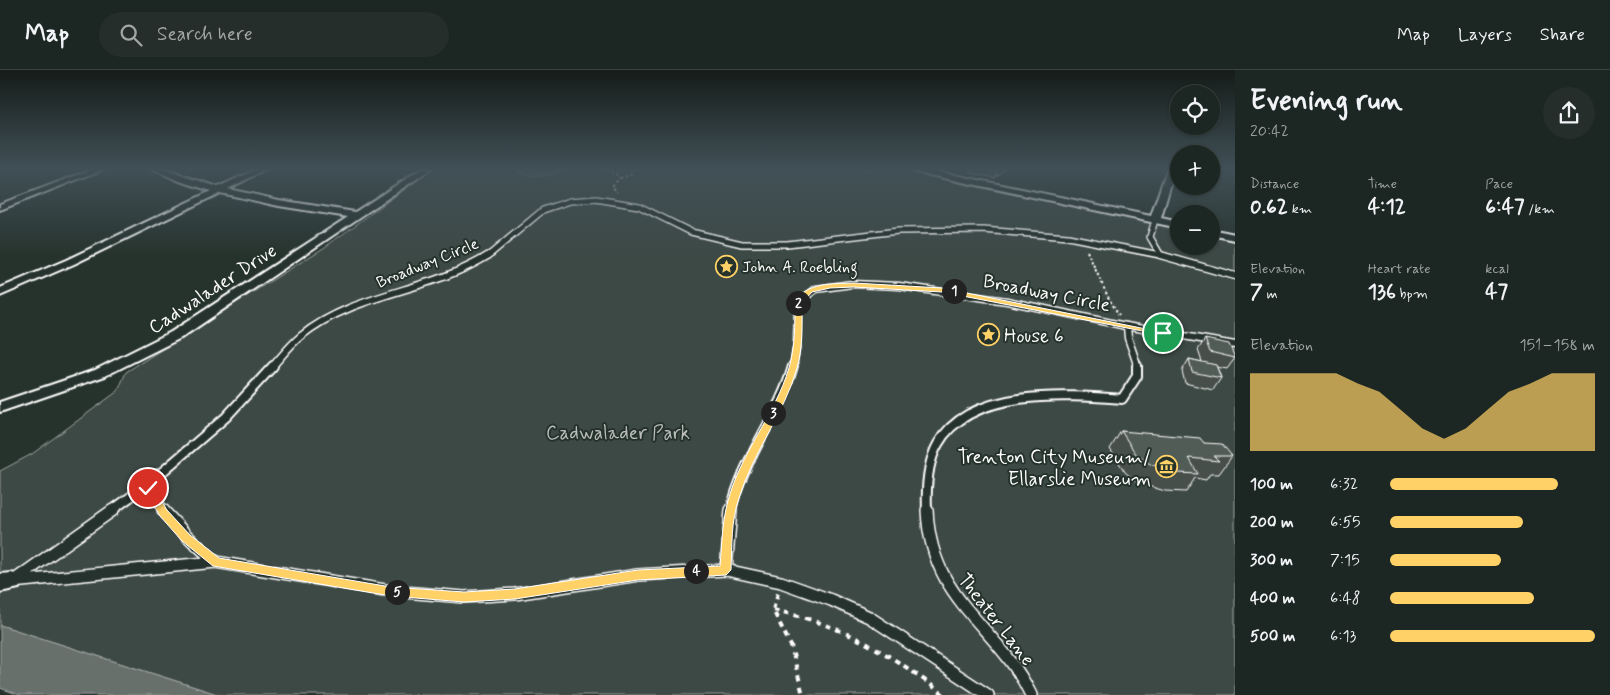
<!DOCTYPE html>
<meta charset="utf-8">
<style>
body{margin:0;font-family:Mynerve,sans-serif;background:#252e2a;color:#f1f3f6;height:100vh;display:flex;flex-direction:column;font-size:19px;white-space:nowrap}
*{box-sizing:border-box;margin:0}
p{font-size:16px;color:#a0a5a5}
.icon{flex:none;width:28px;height:28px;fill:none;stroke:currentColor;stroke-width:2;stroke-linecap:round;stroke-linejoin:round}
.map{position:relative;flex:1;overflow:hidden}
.panel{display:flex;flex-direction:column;background:#1c2622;width:375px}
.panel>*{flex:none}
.buttons{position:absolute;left:1170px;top:15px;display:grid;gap:10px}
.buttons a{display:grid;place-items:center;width:50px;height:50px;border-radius:50%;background:#1c2622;box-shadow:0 1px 4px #0004,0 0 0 1px #3a4340;font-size:25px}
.pin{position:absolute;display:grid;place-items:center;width:42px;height:42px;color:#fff;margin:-21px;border:2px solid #fff;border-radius:50%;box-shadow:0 1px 5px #0007}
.km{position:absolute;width:25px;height:25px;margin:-12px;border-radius:50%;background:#222;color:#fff;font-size:14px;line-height:25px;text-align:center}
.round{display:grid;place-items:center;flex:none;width:52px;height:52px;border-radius:26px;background:#252e2a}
.overview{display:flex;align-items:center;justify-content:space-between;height:85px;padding:0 15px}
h1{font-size:28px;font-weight:700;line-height:38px}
.figures{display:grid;grid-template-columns:repeat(3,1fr);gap:8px;height:85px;padding:5px 15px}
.figures div{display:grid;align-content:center}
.figures b{font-size:21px;font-weight:700}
.figures small{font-size:14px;font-weight:400}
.figures p{font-size:14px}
.chart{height:140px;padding:10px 15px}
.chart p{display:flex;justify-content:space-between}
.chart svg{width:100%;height:90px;margin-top:5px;fill:#ffd166;opacity:.7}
ul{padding:0 15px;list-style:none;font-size:16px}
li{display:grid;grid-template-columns:80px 60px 1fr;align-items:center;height:38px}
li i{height:12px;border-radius:6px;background:#ffd166}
header{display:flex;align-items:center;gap:30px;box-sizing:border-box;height:70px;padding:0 25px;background:#1c2622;border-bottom:1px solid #3a4340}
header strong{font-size:24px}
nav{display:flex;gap:28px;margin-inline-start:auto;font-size:18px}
.search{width:350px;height:45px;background:#252e2a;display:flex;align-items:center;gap:12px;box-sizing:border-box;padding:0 18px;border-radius:28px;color:#a0a5a5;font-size:19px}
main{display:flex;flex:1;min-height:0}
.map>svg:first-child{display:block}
.green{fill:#3e4944;stroke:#9ea4a2}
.water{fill:#67706c;stroke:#a4a9a7}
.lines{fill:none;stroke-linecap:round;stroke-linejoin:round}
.lane-far3-casing{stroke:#fff;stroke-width:8}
.lane-far2-casing{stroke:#fff;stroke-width:9}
.lane-far1-casing{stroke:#fff;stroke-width:12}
.lane-casing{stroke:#fff;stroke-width:14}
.street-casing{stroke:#fff;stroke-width:4}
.path-far1{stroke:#fff;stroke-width:2;stroke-dasharray:2.5 2.5;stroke-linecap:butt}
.path{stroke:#fff;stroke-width:4;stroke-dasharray:5.5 5.5;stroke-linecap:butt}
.lane-far3{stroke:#26332d;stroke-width:5}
.lane-far2{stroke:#26332d;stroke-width:6}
.lane-far1{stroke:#26332d;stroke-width:8}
.lane{stroke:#26332d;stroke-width:11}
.street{fill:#26332d;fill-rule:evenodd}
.wall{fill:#464f4b;stroke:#fff}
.shaded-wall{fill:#39403d;stroke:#fff}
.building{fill:#515c57;stroke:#fff}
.route{fill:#ffd166;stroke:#fff}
.labels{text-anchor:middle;stroke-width:4;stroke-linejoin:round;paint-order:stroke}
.far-street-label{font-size:16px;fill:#fff;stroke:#26332d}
.far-poi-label{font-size:16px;fill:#fff;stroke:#26332d;text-anchor:start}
.street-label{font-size:19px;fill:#fff;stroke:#26332d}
.poi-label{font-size:19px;fill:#fff;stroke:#26332d;text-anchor:start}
.park-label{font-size:19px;fill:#bbbfbe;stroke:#26332d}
</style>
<header>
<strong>Map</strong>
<div class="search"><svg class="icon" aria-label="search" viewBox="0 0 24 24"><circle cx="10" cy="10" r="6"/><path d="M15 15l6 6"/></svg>Search here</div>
<nav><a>Map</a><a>Layers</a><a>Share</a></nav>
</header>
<main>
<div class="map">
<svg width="1235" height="625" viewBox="0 0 1235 625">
<rect width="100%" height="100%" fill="#26332d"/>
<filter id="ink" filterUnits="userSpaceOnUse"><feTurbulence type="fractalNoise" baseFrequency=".02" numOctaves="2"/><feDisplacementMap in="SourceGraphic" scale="10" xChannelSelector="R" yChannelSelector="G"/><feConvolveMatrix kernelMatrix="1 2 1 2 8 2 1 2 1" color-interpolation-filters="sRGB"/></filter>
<g filter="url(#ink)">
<path class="green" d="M433,99H906L1179,159V176H1211V166L1235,171V625H220L0,555V401L32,384L118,321L126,302L325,177Z"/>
<g class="water">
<path d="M519,99H565C552,106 532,110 519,102Z"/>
<path d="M0,555L220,625H20L0,618Z"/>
</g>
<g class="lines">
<defs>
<g id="lane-far3">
<path d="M1155,150L1150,167L1160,184"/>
<path d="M488,186L543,140L570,131L596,129L639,136L691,162L742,174H787L898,161L983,160L1068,167L1165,186"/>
</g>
<g id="lane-far2">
<path d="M1160,185L1235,206"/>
<path d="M1127,256L1128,268L1138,297"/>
<path d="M272,297C281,287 290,275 301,266C355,222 431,222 489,185"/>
<path d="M793,297L797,274L798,233L816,219L852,214L899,216L1007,231L1126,256L1235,275"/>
</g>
<g id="lane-far1">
<path d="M147,415L164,441"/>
<path d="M111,441L147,415L226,347L273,296"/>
<path d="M731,441C742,389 779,347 793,296"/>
<path d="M927,441C926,419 927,393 938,374C970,317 1068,325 1122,329L1137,306V296"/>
</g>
<g id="lane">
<path d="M163,440L187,466L216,492"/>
<path d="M927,440C931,533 996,552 1031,625"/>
<path d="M726,500L731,440"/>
<path d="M12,512L113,440"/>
<path d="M12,512L216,492L391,521L464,527L515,524L638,505L726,500L781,512L831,530L869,547L988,625"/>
</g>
<g id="street">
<path d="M93,99H104L0,140V134Z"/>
<path d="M152,99H163L218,117L257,99H267L228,119L279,130L355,142L421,99H431L181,268L105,306L0,342V332L95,300L171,262L348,147L279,136L220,123L74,194L0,226V218L66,190L211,121L177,110Z"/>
<path d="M911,99H926L1151,146L1167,99H1175L1161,148L1179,152V158L915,102Z"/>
<path d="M1211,159L1235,164V170L1211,165Z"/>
<path d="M12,503L19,506L22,512L19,518L0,522V504Z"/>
</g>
</defs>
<use href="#lane-far3" class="lane-far3-casing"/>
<use href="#lane-far2" class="lane-far2-casing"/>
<use href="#lane-far1" class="lane-far1-casing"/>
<use href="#lane" class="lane-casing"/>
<use href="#street" class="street-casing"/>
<g class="path-far1">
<path d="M601,99L616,104L620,108L612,116L617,122"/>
<path d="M620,108L631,105L632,99"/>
<path d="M1087,181L1108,227L1119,245"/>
</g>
<g class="path">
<path d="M778,523L773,540L791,576L803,625"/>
<path d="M773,540C839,553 892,584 944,625"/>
</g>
<use href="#lane-far3" class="lane-far3"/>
<use href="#lane-far2" class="lane-far2"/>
<use href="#lane-far1" class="lane-far1"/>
<use href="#lane" class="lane"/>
<use href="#street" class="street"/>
</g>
<g class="wall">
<path d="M972,99H1005L995,108L971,103Z"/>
<path d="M1205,269L1235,288L1227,299L1217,297L1221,308L1213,320L1185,313L1182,301L1189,289L1202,292L1198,280Z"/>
<path d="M1121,361L1204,373L1232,386L1219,404H1210L1206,410L1195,408L1186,422L1165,421L1138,413L1125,402L1110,379Z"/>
</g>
<path class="shaded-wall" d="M998,99H1005L995,108Z"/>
<g class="building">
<path d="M1205,269L1229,274L1235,288L1210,282Z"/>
<path d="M1189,289L1216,295L1221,308L1192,302Z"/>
<path d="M1121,361L1200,368L1204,373L1222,374L1232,386H1214L1219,391L1189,388L1198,404L1178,403L1150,394L1136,384Z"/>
</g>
</g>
<linearGradient id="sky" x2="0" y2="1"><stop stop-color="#151c19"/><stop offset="0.53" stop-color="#415057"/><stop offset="1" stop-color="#415057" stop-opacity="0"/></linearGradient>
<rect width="1235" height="186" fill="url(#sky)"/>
<path class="route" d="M854,213L942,218L1166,263L1163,265L942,222L854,217L830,218L812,222L802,233C802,255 803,277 797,298C784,344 753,382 739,428C731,451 732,476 731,500L726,505L638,510L515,529L464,532L391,526L213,496L182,471L160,446L144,418L148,415L152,416L167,440L190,465L219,488L391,517L464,522L515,519L638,500L720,496C722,474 722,452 728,431C740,384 775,345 789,298C795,277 795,255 795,233C804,212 834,214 854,213Z"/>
<defs>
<symbol id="sight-ring" viewBox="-11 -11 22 22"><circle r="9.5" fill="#26332d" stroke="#ffd166" stroke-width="1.5"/><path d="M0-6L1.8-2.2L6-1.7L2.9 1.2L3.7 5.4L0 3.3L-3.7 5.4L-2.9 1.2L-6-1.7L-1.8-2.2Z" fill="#ffd166"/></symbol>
<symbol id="museum-ring" viewBox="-11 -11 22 22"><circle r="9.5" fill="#26332d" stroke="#ffd166" stroke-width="1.5"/><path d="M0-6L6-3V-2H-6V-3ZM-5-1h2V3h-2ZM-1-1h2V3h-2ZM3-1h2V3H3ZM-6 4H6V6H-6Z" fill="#ffd166"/></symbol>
</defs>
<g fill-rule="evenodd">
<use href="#sight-ring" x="714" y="184" width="25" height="25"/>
<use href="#sight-ring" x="976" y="252" width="25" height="25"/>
<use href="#museum-ring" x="1154" y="384" width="25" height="25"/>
</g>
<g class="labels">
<g class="far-street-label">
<text transform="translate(427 192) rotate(-22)" y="6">Broadway Circle</text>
</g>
<g class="far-poi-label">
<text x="742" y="202">John A. Roebling</text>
</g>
<g class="street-label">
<text transform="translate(212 218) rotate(-33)" y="7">Cadwalader Drive</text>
<text transform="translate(1047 222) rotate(11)" y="7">Broadway Circle</text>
<text transform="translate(997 549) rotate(52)" y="7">Theater Lane</text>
</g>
<g class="poi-label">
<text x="1004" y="272">House 6</text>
<text x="1151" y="393" text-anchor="end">Trenton City Museum/<tspan x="1151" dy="22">Ellarslie Museum</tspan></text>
</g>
<g class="park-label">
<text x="618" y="369">Cadwalader Park</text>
</g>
</g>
</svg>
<div class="buttons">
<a><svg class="icon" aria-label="locate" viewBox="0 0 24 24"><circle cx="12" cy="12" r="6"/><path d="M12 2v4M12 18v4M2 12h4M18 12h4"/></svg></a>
<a>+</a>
<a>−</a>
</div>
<div class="pin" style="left:1163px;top:263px;background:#1e9e55"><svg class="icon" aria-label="arrive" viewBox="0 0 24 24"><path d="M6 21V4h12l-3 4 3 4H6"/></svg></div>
<div class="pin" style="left:148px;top:418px;background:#d93025"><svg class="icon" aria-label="check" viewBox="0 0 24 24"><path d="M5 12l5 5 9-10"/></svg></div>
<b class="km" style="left:954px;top:221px">1</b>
<b class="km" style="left:798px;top:233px">2</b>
<b class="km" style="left:773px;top:343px">3</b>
<b class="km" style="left:696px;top:501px">4</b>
<b class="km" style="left:397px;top:522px">5</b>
</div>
<section class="panel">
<div class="overview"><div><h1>Evening run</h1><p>20:42</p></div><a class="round"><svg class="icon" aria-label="share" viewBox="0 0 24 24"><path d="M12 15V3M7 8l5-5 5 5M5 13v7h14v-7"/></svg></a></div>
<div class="figures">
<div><p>Distance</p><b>0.62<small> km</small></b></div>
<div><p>Time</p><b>4:12</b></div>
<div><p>Pace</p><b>6:47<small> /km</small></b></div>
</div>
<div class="figures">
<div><p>Elevation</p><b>7<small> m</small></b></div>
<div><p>Heart rate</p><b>136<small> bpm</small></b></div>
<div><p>kcal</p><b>47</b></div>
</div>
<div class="chart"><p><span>Elevation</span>151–158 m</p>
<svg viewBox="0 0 160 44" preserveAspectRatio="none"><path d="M0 44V6L10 6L20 6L30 6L40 6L50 11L60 15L70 24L80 33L90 38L100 33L110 24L120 15L130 11L140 6L150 6L160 6V44z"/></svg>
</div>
<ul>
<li><b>100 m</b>6:32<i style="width:82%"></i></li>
<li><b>200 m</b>6:55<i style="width:65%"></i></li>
<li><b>300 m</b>7:15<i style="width:54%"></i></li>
<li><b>400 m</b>6:48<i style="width:70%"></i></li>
<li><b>500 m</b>6:13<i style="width:100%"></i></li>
</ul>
</section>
</main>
